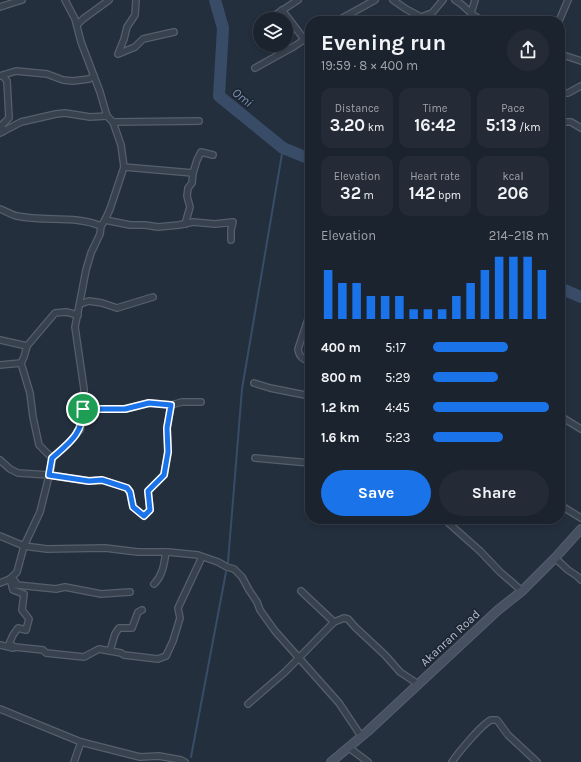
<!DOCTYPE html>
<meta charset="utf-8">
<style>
body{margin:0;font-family:Karla,sans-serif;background:#242b36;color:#f1f3f6;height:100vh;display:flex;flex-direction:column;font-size:15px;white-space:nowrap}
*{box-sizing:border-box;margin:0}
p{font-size:13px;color:#a0a4aa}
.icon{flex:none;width:22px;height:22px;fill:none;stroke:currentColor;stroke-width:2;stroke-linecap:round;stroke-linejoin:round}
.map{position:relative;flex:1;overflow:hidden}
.details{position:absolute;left:305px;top:16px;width:260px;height:508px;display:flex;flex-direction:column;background:#1b232e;border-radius:16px;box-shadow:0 2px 6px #0003,0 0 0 1px #39404a}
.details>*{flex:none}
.tools{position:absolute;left:253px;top:12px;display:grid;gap:8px}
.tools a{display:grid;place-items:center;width:40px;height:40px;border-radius:50%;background:#1b232e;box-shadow:0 2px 6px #0003,0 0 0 1px #39404a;font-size:20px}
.pin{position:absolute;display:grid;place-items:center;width:34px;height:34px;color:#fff;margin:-17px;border:2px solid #fff;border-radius:50%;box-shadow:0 1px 4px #0007}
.round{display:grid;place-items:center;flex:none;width:42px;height:42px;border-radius:21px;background:#242b36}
.overview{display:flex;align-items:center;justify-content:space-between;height:68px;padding:0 16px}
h1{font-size:22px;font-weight:700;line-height:30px}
.stats{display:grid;grid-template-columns:repeat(3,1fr);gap:6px;height:68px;padding:4px 16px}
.stats div{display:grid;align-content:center;border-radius:10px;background:#242b36;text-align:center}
.stats b{font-size:17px;font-weight:700}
.stats small{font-size:11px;font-weight:400}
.stats p{font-size:11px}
.chart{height:112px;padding:8px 16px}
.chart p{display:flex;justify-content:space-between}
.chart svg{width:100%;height:72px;margin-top:4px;stroke:#1a73e8;stroke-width:6}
.primary-button{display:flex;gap:8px;margin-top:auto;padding:8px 16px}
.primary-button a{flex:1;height:46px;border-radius:24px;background:#1a73e8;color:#fff;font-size:16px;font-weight:700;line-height:46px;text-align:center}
.primary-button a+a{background:#242b36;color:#f1f3f6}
ul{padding:0 16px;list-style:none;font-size:13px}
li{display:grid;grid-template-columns:64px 48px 1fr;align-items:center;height:30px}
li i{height:10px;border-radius:5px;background:#1a73e8}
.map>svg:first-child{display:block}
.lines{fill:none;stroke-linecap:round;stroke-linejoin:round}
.stream{stroke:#394c67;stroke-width:2}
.river{stroke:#394c67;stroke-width:12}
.street-casing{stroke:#565f6c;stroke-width:8}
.secondary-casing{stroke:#565f6c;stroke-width:10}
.street{stroke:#38414e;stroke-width:5.5}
.secondary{stroke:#465061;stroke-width:8}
.route-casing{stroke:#fff;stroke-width:8}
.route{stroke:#1a73e8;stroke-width:5}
.labels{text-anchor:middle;stroke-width:3.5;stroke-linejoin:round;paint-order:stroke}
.street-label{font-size:12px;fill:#b4bcc9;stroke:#1d2633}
.water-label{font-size:13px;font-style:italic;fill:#7c92b1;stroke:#1d2633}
</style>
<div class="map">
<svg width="581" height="762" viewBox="0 0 581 762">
<rect width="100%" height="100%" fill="#242f3e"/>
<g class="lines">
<g class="stream">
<path d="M228,562L242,389L283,148"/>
<path d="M191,757L226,572"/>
</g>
<g class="river">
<path d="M215,0L223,28L219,96L283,148L310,159"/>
<path d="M560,288L581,297"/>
</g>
<defs>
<g id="street">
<path d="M136,0L135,15L127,27L124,39L118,54L135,47L143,39L174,32"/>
<path d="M393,0L406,9L421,17L432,13L443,0"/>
<path d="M455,0L461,4L471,13"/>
<path d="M475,0C471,16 467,11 483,21"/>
<path d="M0,7L22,0"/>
<path d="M282,10L304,39"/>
<path d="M269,19L298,0"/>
<path d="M337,21L375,0"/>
<path d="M559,21L568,0"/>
<path d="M77,25L83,19L109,0"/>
<path d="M560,54L581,61"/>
<path d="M255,68L293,47L310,36"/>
<path d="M0,76L16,71L47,74L63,80L73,81L89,79L94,76"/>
<path d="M560,94L562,93H568L581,86"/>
<path d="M113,122L199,121"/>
<path d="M560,122H571L581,128"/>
<path d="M2,132V125L9,118L7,81L3,76"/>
<path d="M0,133L21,122L56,114L65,113L90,117L107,116"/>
<path d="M124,167L193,173L197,160L201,152L213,155"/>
<path d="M0,209C6,211 11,215 17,216C46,222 75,215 101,226"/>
<path d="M105,220L130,225H145L158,227L179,225L193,222L215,224L233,222L231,230V240"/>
<path d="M185,224L190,207L187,196L188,188L192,183L193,173"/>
<path d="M80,304L89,301L102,303L117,308L153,297"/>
<path d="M310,313L298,349C299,357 303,359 310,362"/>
<path d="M0,340L27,346"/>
<path d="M0,365L21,363"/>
<path d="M254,383L270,388L310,396"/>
<path d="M83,409H125L149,403L171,405L182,402H201"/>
<path d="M560,416L581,429"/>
<path d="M52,458L39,445L33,417L30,393L21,363L24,357L27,346L55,313L66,312L78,315"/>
<path d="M255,458L310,463"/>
<path d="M0,460L10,469L18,473L49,475L89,481L102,480L127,488L130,492L133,507L144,516L150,510L148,491L164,475L168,451L167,428L171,405"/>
<path d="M560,505L581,518"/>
<path d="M444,519L480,551L500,572L522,591"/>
<path d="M0,536L24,546L47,549L105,548L138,552H168L198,555L218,562L227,567L234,569L242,577L249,590L257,602L260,610L275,631L339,703L361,736"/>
<path d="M555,558L568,570L577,576L581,580"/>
<path d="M10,579L13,590L24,594L22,610L29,619L26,630L18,628L13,635L9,644L15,647L43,650L46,653L84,657L99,649L121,653L124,655L158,659L166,656L173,641L180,618L178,608L202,557"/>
<path d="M10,579L14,580L17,585L56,589L65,587L101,594L130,592"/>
<path d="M0,583L10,579L17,572L24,546L40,512L51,468L52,458L68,444L80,430L83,418L84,389L75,327L86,270L91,253L100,234L101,226L105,220L110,209L124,167L121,145L113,122L107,116L100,92L81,42L75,19L65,0"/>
<path d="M154,584C163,575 164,564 166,552"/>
<path d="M301,591L334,622L344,618L348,619L355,627L385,655L400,672L418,684"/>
<path d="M0,645L13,648"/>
<path d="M110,651L115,634L119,628H132L138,612L142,610"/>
<path d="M248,704L285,672L334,622"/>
<path d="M0,709L81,742L140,757L159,756L181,760L185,762"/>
<path d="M348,747L368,762"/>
<path d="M74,762L81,742"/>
<path d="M452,762C458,753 482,724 491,720C492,720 496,720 497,720L508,735L537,762"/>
</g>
<path id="secondary" d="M331,762L368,731L498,610L522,591L555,558L581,529"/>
</defs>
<use href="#street" class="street-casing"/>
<use href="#secondary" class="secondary-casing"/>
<use href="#street" class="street"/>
<use href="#secondary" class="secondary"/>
</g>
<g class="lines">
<defs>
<path id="route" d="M149,403L171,405L167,428L168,452L164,475L148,491L150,510L144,516L133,507L130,492L127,488L102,480L89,481L49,475L52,458C69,443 83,434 83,409H125Z"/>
</defs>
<use href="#route" class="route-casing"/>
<use href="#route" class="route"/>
</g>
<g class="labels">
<g class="street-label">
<text transform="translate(450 638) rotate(-43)" y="4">Akanran Road</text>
</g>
<g class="water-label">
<text transform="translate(243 97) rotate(39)" y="5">Omi</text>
</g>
</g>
</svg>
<div class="tools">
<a><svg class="icon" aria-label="layers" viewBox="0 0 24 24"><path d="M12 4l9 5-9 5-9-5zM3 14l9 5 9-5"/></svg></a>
</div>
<div class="pin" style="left:83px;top:409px;background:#1e9e55"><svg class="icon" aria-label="arrive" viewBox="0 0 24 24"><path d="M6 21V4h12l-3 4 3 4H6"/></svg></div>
<section class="details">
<div class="overview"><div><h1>Evening run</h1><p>19:59 · 8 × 400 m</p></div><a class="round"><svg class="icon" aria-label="share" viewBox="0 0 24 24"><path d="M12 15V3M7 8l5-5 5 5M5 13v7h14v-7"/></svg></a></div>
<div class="stats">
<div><p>Distance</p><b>3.20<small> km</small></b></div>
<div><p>Time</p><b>16:42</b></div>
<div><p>Pace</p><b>5:13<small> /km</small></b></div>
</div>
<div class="stats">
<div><p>Elevation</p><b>32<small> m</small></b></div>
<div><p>Heart rate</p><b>142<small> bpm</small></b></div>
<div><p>kcal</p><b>206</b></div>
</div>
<div class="chart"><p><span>Elevation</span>214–218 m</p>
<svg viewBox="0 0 160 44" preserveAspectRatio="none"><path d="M5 44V14M15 44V22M25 44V22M35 44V30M45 44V30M55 44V30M65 44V38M75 44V38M85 44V38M95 44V30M105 44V22M115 44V14M125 44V6M135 44V6M145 44V6M155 44V14"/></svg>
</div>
<ul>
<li><b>400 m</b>5:17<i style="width:65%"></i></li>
<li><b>800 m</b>5:29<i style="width:56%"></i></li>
<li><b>1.2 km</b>4:45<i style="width:100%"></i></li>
<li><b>1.6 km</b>5:23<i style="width:60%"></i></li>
</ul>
<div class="primary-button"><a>Save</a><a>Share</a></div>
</section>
</div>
